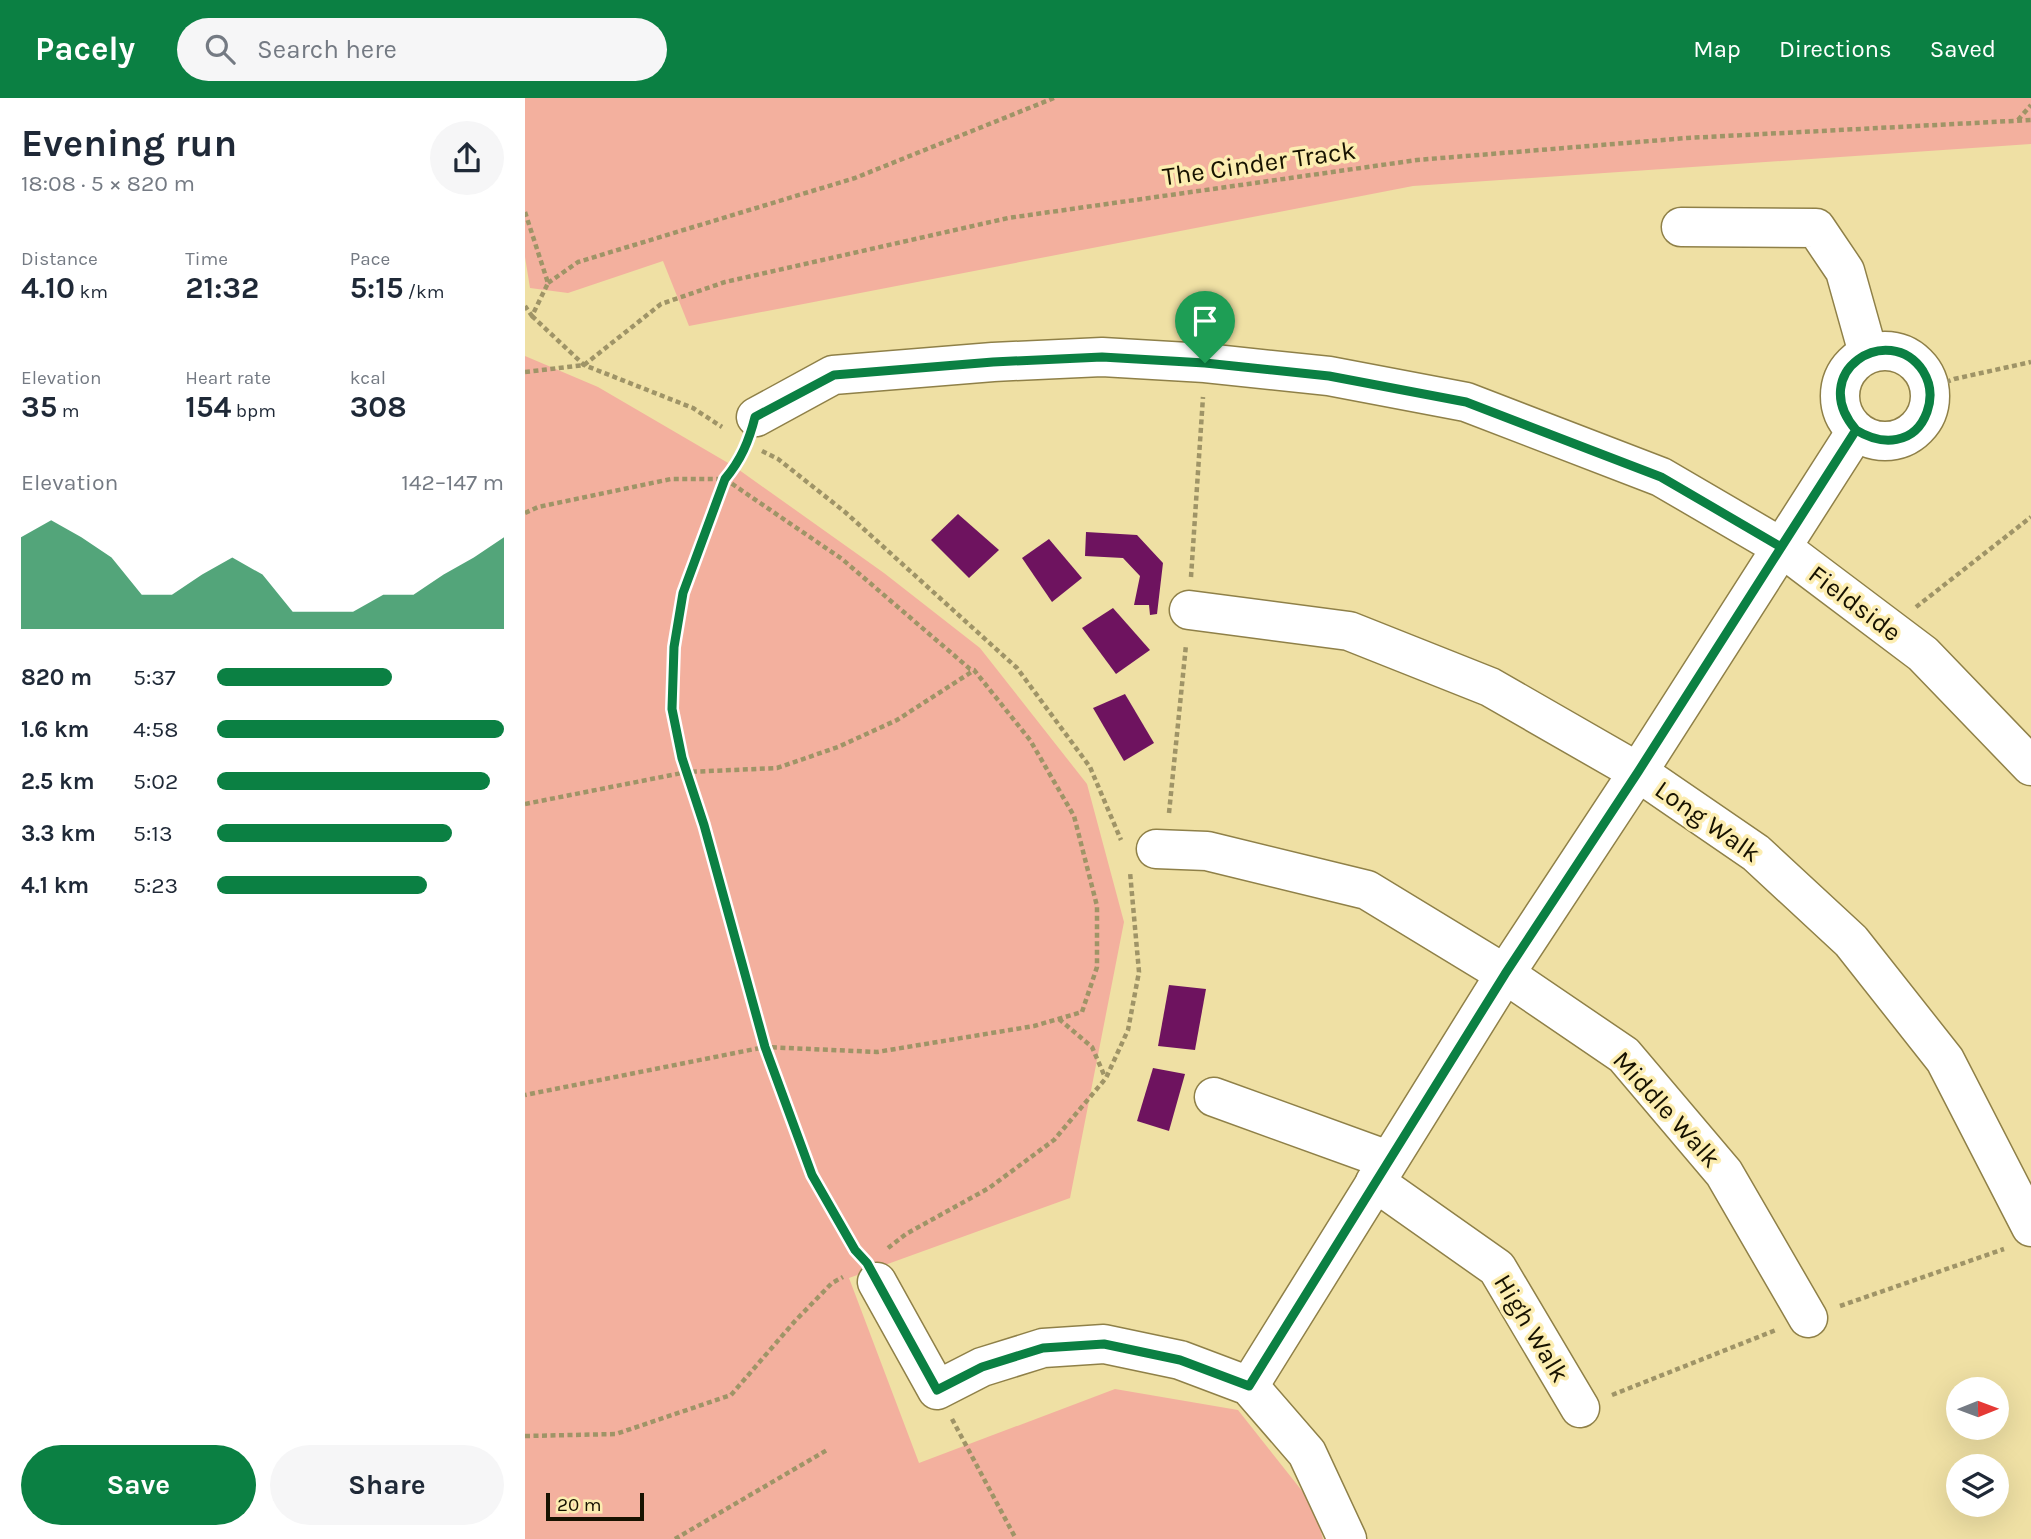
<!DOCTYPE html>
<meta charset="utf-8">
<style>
body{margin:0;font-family:Karla,sans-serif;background:#f6f6f7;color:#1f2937;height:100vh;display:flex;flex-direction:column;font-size:26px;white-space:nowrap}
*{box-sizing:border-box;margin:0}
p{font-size:23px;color:#747a83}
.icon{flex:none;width:38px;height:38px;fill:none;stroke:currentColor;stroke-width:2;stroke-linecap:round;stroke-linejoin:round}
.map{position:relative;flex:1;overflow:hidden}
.side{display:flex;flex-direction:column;background:#fff;width:525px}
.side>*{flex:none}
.needle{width:46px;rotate:89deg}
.controls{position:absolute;left:1421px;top:1279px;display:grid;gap:14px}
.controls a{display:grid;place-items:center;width:63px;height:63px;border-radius:50%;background:#fff;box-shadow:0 7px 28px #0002;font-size:35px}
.scale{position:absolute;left:21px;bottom:18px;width:98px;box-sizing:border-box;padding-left:7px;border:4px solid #171200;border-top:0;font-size:19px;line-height:24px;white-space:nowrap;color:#171200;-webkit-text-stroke:5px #fcedb1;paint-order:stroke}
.pin{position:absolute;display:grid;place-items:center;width:60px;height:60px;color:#fff;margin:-72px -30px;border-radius:50% 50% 50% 0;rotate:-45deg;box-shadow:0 0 7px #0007}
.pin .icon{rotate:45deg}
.round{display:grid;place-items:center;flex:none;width:74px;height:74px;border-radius:37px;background:#f6f6f7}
.summary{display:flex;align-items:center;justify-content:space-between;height:119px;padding:0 21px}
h1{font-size:38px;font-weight:700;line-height:52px}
.figures{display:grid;grid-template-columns:repeat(3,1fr);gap:10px;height:119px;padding:7px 21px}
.figures div{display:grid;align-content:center}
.figures b{font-size:30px;font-weight:700}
.figures small{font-size:19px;font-weight:400}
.figures p{font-size:19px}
.chart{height:196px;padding:14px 21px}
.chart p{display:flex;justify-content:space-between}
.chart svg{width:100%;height:126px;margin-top:7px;fill:#0b8043;opacity:.7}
.button{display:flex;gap:14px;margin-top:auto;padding:14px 21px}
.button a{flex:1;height:80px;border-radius:42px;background:#0b8043;color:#fff;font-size:28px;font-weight:700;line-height:80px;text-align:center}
.button a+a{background:#f6f6f7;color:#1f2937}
ul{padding:0 21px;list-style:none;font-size:23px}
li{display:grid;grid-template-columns:112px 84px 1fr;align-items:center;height:52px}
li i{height:18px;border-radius:9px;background:#0b8043}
header{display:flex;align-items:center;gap:42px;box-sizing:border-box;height:98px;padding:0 35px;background:#0b8043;color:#fff}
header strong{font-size:33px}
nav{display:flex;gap:38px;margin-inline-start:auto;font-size:24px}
.search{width:490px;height:63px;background:#f6f6f7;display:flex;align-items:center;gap:18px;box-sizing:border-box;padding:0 24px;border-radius:38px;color:#747a83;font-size:26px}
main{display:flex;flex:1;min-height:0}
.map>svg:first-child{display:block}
.green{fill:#f3b09e}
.building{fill:#6e135f}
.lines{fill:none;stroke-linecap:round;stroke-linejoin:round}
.minor-casing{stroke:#8f8048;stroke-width:41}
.path{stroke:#9f9467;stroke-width:4.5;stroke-dasharray:5 3.5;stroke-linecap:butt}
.minor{stroke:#fff;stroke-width:38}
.route-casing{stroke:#fff;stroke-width:14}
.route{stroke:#0b8043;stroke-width:9}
.labels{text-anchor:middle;stroke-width:7;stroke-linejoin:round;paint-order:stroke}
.street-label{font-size:26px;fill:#171200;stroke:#fcedb1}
</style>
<header>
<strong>Pacely</strong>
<div class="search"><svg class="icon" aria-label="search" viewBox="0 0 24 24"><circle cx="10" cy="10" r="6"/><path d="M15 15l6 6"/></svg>Search here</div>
<nav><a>Map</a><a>Directions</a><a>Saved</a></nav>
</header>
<main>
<section class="side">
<div class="summary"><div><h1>Evening run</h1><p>18:08 · 5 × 820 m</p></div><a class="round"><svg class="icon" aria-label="share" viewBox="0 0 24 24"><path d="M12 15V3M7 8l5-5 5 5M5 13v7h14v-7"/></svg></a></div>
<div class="figures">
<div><p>Distance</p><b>4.10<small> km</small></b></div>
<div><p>Time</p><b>21:32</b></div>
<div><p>Pace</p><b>5:15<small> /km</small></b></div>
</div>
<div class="figures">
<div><p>Elevation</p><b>35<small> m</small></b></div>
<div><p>Heart rate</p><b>154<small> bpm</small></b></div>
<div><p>kcal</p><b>308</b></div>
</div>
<div class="chart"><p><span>Elevation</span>142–147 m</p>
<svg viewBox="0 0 160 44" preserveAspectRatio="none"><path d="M0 44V12L10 6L20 12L30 19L40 32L50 32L60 25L70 19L80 25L90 38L100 38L110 38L120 32L130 32L140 25L150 19L160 12V44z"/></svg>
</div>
<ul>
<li><b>820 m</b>5:37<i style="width:61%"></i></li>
<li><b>1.6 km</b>4:58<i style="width:100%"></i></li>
<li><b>2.5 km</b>5:02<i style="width:95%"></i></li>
<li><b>3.3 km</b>5:13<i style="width:82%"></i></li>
<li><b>4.1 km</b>5:23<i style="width:73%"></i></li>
</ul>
<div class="button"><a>Save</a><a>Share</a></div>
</section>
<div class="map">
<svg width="1506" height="1441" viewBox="0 0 1506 1441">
<rect width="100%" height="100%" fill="#efe0a4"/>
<g class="green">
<path d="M0,0H1506V46L888,88L164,228L138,163L43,195L5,190L0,159Z"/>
<path d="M0,258L73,289L210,369L359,475L455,550L562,686L599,824L545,1100L324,1180L394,1365L590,1291L713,1312L789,1408L798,1441H0Z"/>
</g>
<g class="building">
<path d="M433,416L474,452L444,480L406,442Z"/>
<path d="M561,434L612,437L638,465L632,516L625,517L624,507H609L615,478L598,460L560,458Z"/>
<path d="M524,441L557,480L527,504L497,460Z"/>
<path d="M588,510L625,552L591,576L557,530Z"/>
<path d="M600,596L629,645L599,663L568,610Z"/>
<path d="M644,887L681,891L670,952L633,948Z"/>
<path d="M628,970L660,976L644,1033L612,1023Z"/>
</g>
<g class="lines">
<defs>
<g id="minor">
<path d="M1156,129L1291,130L1320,173L1343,255"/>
<circle cx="1360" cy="298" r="45"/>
<path d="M231,319L308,277L468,264L577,259L680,265L804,278L941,304L1136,379L1256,449L1398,556L1506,668"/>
<path d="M664,512L824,533L965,589L1113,674L1231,755L1326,843L1420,962L1506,1129"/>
<path d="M631,751L682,753L842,792L980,876L1099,957L1199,1075L1283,1220"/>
<path d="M689,999L863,1062"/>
<path d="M850,1084L972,1170L1055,1310"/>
<path d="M352,1184L412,1292L457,1269L518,1250L579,1246L655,1262L724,1288L782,1355L822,1441"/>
<path d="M724,1288L980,876L1113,674L1331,333"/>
</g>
</defs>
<use href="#minor" class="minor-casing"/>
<g class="path">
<path d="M1493,22L1506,7"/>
<path d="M0,114L23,185L7,218L0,208"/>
<path d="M23,185L53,164L330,80L529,0"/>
<path d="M7,218L59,267L168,310L197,329"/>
<path d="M0,274L59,267L136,206L200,184L483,120L892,62L1162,40L1506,22"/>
<path d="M1405,290L1429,281L1506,264"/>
<path d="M221,350L200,381L158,495L149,549L147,611L157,660L179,727L240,949L287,1077L334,1157"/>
<path d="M237,353L253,361L320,414L492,570L565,669L596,742"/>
<path d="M0,415L13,409L146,381H200L317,461L445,571L449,572L505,642L549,718L572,808V869L557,914L509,928L352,954L240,949L0,997"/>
<path d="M666,479L678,299"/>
<path d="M1391,509L1506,419"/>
<path d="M0,706L162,674L252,670L313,649L372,622L448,573"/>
<path d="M644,715L661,547"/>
<path d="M534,921L567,949L580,979"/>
<path d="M363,1150L381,1136L464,1090L529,1042L581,980L603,932L614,874L605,774"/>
<path d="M1315,1208L1479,1151"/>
<path d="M1087,1297L1251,1232"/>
<path d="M427,1321L491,1441"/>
<path d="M0,1338L91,1336L206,1297L270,1223L307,1185L318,1179"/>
<path d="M150,1441L302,1352"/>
</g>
<use href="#minor" class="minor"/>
</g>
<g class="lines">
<defs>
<path id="route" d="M680,265L577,259L468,264L309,277L230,319C224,343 216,362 200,381L158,495L149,549L147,611L157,660L179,727L240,949L287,1077L330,1152L342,1165L412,1292L457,1269L518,1250L579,1246L655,1262L724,1288L980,876L1113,674L1331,332C1357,348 1390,347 1402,314C1407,300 1406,286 1398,273C1364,222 1281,274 1331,332L1256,449L1136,379L941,304L804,278L680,265"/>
</defs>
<use href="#route" class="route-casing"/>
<use href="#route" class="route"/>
</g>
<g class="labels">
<g class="street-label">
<text transform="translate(734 65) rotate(-8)" y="9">The Cinder Track</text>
<text transform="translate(1330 505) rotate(37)" y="9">Fieldside</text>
<text transform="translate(1183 723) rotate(35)" y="9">Long Walk</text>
<text transform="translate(1142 1011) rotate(48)" y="9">Middle Walk</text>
<text transform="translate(1007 1230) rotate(59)" y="9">High Walk</text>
</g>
</g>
</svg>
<div class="controls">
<a><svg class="needle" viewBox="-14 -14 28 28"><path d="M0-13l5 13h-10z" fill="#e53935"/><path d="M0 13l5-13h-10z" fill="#747a83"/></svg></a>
<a><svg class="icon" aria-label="layers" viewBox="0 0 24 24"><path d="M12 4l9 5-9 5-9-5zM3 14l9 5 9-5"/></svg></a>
</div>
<div class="scale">20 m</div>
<div class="pin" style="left:680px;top:265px;background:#1e9e55"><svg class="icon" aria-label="arrive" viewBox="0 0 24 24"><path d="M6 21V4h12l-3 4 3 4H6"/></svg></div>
</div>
</main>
